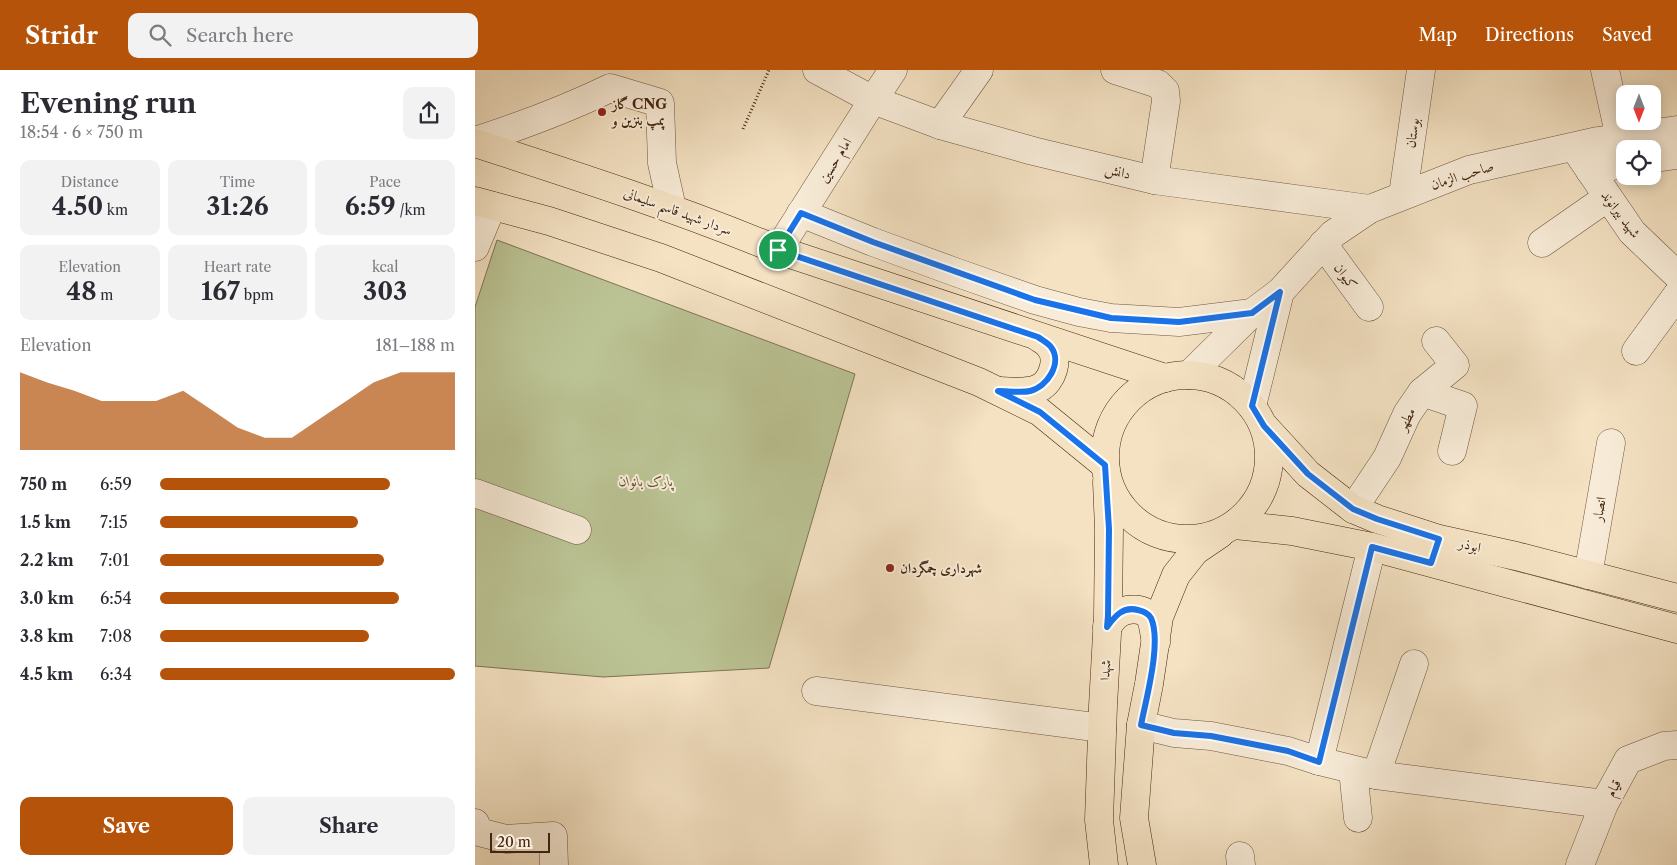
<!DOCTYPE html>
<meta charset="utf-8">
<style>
body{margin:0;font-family:"Libre Caslon Text",Amiri,serif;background:#f2f2f3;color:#2b2b33;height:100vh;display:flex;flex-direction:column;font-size:19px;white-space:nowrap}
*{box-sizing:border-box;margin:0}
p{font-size:16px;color:#7c7c81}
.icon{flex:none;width:28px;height:28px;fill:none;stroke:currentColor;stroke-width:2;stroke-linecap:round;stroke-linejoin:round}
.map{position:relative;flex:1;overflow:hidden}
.panel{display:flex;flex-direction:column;background:#fff;width:475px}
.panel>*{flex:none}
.needle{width:32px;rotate:180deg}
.fabs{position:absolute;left:1141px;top:15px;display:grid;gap:10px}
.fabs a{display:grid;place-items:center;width:45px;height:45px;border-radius:10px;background:#fff;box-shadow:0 2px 12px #0003;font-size:25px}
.scale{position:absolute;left:15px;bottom:12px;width:60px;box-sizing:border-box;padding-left:5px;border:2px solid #432612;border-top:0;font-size:14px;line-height:18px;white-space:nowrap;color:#432612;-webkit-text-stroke:4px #f8ecd8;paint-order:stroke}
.pin{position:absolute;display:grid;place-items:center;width:42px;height:42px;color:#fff;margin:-21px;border:2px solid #fff;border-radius:50%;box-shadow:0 1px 5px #0007}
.round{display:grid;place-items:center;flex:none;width:52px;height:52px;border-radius:10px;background:#f2f2f3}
.summary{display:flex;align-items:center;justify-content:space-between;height:85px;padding:0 20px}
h1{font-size:28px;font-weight:700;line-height:38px}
.stats{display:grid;grid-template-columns:repeat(3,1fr);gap:8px;height:85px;padding:5px 20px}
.stats div{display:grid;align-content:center;border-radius:10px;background:#f2f2f3;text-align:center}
.stats b{font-size:25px;font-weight:700}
.stats small{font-size:14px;font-weight:400}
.stats p{font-size:14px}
.chart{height:140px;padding:10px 20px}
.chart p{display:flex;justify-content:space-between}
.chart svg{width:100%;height:90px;margin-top:5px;fill:#b45309;opacity:.7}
.button{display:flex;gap:10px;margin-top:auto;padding:10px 20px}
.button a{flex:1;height:58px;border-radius:10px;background:#b45309;color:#fff;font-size:20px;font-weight:700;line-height:58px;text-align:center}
.button a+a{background:#f2f2f3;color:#2b2b33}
ul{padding:0 20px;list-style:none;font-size:16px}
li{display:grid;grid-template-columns:80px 60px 1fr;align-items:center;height:38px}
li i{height:12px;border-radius:6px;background:#b45309}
header{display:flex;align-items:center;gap:30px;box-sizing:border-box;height:70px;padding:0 25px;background:#b45309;color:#fff}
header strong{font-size:24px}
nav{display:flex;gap:28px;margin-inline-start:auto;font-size:18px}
.search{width:350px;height:45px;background:#f2f2f3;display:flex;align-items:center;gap:12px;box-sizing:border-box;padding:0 18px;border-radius:10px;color:#7c7c81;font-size:19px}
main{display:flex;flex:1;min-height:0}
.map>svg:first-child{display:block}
.green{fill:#bbc394;stroke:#7f7453}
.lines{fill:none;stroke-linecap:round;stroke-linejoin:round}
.minor-casing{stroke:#6f553e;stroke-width:29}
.major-casing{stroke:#432612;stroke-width:29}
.path{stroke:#432612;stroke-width:3;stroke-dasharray:1 2.5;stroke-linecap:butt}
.minor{stroke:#f8ecd8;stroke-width:28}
.major{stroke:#f4e2c3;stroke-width:28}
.route-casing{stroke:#fff;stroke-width:10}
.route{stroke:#1a73e8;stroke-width:6}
.poi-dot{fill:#8f2418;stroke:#f8ecd8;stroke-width:2}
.labels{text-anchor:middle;stroke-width:4;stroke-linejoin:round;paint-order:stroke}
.poi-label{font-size:14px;font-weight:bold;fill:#432612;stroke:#f8ecd8;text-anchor:start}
.street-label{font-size:14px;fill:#432612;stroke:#f8ecd8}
.park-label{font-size:14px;font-style:italic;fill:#614d32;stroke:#f8ecd8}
</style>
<header>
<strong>Stridr</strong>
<div class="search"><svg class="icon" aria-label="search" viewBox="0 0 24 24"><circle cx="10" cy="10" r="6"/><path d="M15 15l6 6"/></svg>Search here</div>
<nav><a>Map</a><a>Directions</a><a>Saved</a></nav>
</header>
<main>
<section class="panel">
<div class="summary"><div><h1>Evening run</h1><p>18:54 · 6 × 750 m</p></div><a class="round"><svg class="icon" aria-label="share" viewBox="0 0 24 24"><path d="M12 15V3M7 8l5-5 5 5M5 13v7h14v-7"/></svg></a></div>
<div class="stats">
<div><p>Distance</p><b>4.50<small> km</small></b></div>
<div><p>Time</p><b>31:26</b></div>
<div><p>Pace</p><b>6:59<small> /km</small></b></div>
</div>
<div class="stats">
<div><p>Elevation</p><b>48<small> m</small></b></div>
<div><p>Heart rate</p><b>167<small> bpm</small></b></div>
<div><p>kcal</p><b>303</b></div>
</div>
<div class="chart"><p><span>Elevation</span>181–188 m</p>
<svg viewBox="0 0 160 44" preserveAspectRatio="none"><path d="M0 44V6L10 11L20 15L30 20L40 20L50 20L60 15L70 24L80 33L90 38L100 38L110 29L120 20L130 11L140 6L150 6L160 6V44z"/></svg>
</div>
<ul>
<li><b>750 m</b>6:59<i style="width:78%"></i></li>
<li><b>1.5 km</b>7:15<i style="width:67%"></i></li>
<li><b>2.2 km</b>7:01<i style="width:76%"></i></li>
<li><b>3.0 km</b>6:54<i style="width:81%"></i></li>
<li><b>3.8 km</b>7:08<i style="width:71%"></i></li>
<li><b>4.5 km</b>6:34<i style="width:100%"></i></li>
</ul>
<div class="button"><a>Save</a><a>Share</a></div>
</section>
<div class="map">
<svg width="1202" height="795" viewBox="0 0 1202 795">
<rect width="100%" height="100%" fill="#f4e2c3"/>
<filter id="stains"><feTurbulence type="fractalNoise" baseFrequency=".004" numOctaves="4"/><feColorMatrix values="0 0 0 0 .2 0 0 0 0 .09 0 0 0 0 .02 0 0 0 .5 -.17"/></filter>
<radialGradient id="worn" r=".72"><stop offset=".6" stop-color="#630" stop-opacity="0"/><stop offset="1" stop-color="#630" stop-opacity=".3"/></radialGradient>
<path class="green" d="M22,170L380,304L294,598L128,607L0,596V237Z"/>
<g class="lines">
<defs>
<g id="minor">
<path d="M342,0L398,30L465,55L558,81L679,110L895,139"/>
<path d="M640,0L683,14L690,21L691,31L679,110"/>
<path d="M1130,0L1145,68"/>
<path d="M465,55L504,0"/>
<path d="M0,71C46,56 92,39 135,18L185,33L187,93L197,138"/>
<path d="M1099,77L1157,162L1202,205"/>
<path d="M1178,88L1202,85"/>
<path d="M1115,101L1150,93"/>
<path d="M928,125L946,0"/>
<path d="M326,143L398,172L480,202L560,230L604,242L636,248L704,252L777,243"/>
<path d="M1067,173L1133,127"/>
<path d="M848,174L894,237"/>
<path d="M0,177L17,136"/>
<path d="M303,180L398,30L418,0"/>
<path d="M1161,281L1202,225"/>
<path d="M714,305L777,243L805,222L858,164L895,139L994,100L1123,71L1202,60"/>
<path d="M947,322L988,336L977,381"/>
<path d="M777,336L805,222"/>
<path d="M0,423L102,460"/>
<path d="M878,439L912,388L932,344L947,322L980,295L961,271"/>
<path d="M1113,505L1136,373"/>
<path d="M341,621L627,658"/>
<path d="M666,655L699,663L736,666L813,681L844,691L901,705L1129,734"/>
<path d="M844,691L897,477"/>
<path d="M878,700L883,748"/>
<path d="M901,705L939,594"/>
<path d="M0,753L4,762L31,769L78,766L79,795"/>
<path d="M765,786L766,795"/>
<path d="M1105,795L1129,734L1153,690L1189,676L1202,675"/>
</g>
<g id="major">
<path d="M0,73C102,106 204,139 303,180L690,308"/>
<path d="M0,131L74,151L186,188L504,312L565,342L630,395"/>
<circle cx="712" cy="387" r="82"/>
<path d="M525,321C537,321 552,324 564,318C577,312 585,289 575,277C573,273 567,270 563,267"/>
<path d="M789,356L833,404L878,439L902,449L964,469L1041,486L1202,528"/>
<path d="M760,455L817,461L897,477L1202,559"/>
<path d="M632,557C635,553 638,548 642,545C651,537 671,537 676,549C679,556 679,565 681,572"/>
<path d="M629,795L624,750L628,636L633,546L634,459L632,412"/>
<path d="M667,795L659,748L666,655L674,614L684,547L701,505L720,481L745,464"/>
</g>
</defs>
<use href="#minor" class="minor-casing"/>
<use href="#major" class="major-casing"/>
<path class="path" d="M268,59L294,0"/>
<use href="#minor" class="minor"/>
<use href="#major" class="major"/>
</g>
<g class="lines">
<defs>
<path id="route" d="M326,143L398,172L560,230L636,248L704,252L777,243L805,222L777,336L789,356L833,404L878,439L902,449L964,469L956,493L897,477L844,692L813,681L736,666L699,663L666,655C671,629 687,572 676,548C673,543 668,541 663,540C648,536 640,546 632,557L633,546L634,459L630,395L565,342L523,321C533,321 546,323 555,321C572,317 588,293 576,277C573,273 567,270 563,267L303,180Z"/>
</defs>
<use href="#route" class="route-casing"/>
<use href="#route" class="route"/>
</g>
<g class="poi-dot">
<circle cx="127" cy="42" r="5"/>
<circle cx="415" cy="498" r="5"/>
</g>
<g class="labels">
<g class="poi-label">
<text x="137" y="39">گاز CNG<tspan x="137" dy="16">پمپ بنزین و</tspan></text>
<text x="425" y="503">شهرداری چمگردان</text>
</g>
<g class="street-label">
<text transform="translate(937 63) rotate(-82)" y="5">بوستان</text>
<text transform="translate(360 90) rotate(-58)" y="5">امام حسین</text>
<text transform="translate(643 101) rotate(14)" y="5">دانش</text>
<text transform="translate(987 105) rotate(-18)" y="5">صاحب الزمان</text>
<text transform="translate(203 141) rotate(20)" y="5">سردار شهید قاسم سلیمانی</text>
<text transform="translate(1146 144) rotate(53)" y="5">شهید بیرانوند</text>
<text transform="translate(871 206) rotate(54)" y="5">کیوان</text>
<text transform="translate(931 349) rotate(-62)" y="5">مطهر</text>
<text transform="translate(1124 439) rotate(-80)" y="5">انصار</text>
<text transform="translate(995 475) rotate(13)" y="5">ابوذر</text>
<text transform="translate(630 600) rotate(-87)" y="5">شهدا</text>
<text transform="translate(1138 718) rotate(-62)" y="5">قیام</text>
</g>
<g class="park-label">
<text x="171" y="416">پارک بانوان</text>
</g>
</g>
<rect width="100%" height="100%" filter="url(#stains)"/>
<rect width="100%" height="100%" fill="url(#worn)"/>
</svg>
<div class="fabs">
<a><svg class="needle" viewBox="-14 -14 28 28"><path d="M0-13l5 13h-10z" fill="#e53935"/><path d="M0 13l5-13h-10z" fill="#7c7c81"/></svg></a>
<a><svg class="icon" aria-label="locate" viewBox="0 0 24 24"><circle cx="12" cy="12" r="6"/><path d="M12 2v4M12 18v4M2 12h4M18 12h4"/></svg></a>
</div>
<div class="scale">20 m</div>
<div class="pin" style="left:303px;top:180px;background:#1e9e55"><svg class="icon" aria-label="arrive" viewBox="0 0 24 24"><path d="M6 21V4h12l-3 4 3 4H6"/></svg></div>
</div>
</main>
